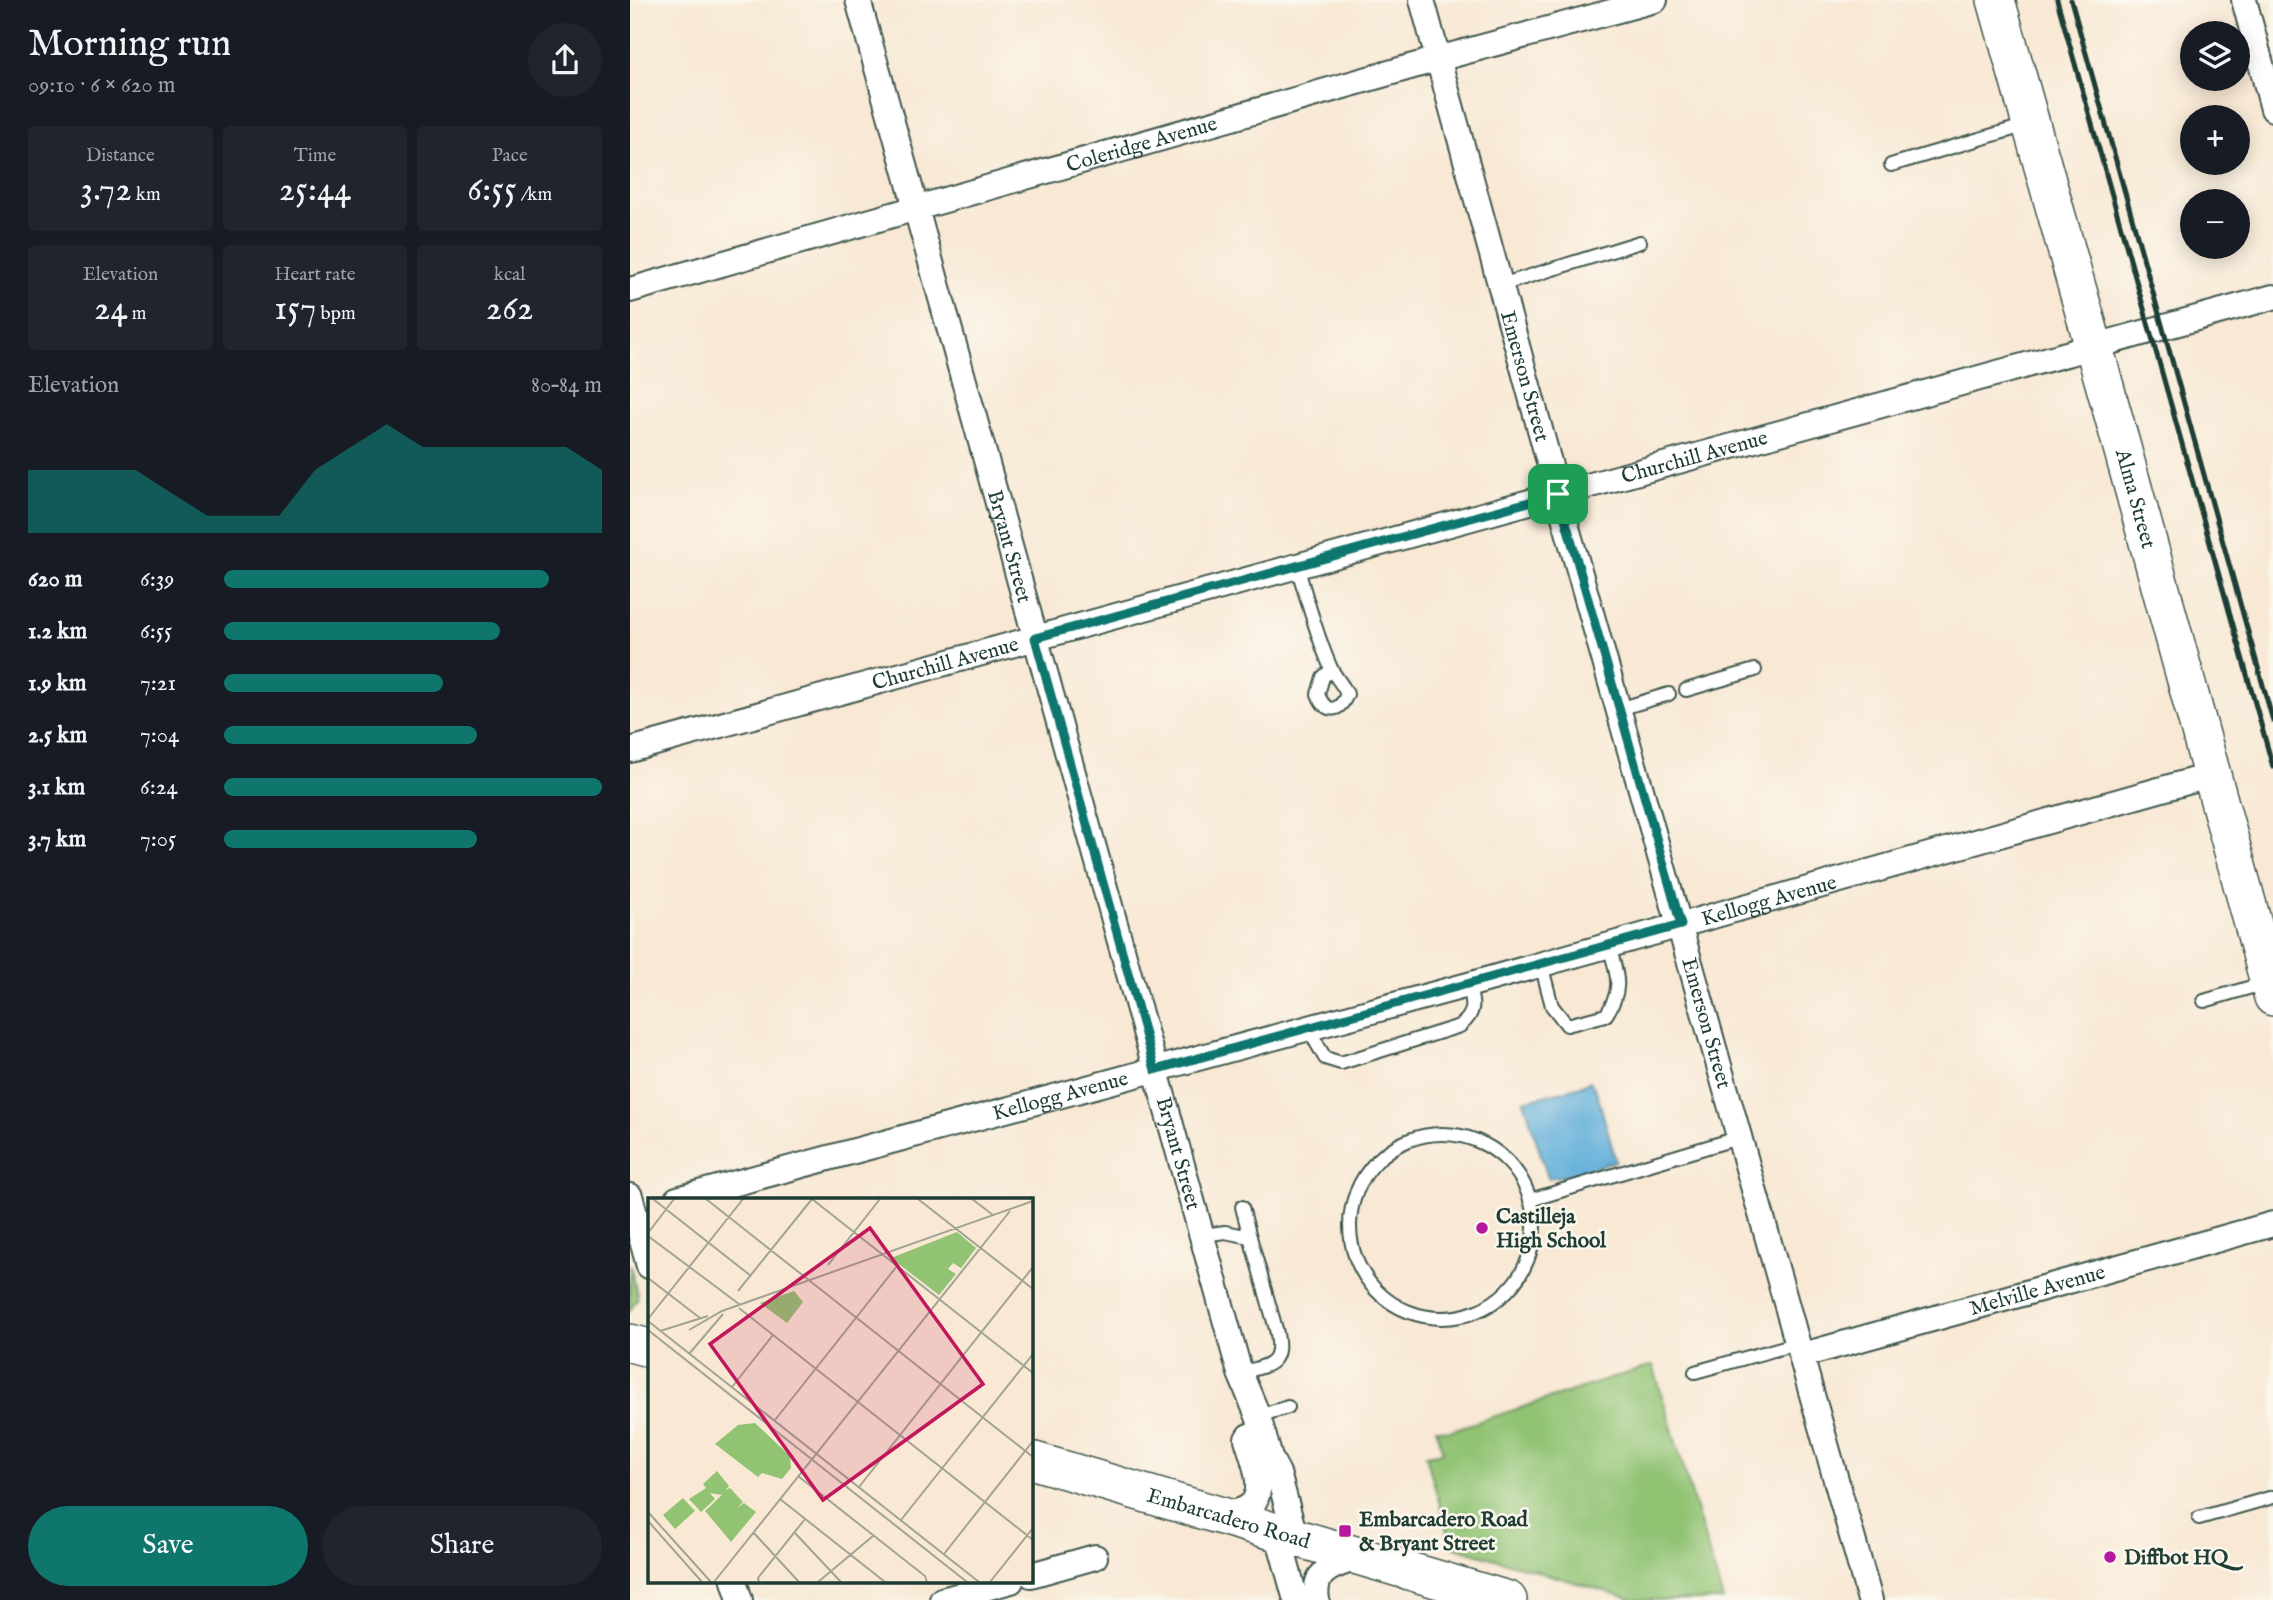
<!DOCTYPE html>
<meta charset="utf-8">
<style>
body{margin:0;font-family:"IM FELL English",serif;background:#20242c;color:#f1f3f6;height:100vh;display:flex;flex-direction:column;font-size:26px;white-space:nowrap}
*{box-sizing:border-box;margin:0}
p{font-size:23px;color:#9ea1a6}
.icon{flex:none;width:38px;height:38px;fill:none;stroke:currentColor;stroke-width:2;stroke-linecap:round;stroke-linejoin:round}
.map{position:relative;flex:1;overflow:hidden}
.side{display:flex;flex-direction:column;background:#171b24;width:630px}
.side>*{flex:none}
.controls{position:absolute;left:1550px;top:21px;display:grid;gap:14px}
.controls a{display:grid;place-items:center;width:70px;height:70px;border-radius:50%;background:#171b24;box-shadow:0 4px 18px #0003;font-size:35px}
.pin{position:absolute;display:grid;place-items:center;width:60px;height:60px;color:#fff;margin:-30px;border-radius:14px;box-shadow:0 4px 10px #0006}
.round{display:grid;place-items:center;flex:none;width:74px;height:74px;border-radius:37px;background:#20242c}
.head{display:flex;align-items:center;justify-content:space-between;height:119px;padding:0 28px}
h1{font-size:38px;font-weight:600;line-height:52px}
.metrics{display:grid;grid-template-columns:repeat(3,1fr);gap:10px;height:119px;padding:7px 28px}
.metrics div{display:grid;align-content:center;border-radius:7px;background:#20242c;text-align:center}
.metrics b{font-size:35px;font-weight:600}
.metrics small{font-size:19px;font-weight:400}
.metrics p{font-size:19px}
.chart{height:196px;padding:14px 28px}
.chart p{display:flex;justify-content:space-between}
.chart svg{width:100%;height:126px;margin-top:7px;fill:#0f766e;opacity:.7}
.button{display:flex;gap:14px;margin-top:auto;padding:14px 28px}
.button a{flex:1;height:80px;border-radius:42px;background:#0f766e;color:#fff;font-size:28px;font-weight:600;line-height:80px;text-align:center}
.button a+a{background:#20242c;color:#f1f3f6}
ul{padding:0 28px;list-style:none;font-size:23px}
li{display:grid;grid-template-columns:112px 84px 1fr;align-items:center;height:52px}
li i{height:18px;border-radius:9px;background:#0f766e}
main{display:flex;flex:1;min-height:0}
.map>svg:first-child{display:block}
.green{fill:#91c373;stroke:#588054;stroke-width:2}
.water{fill:#60afda;stroke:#407687;stroke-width:2}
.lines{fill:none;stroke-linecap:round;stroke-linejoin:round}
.service-casing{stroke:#40574c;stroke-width:16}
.minor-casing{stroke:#40574c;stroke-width:28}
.primary-casing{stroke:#40574c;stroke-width:40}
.service{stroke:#fff;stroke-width:12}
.minor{stroke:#fff;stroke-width:24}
.primary{stroke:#fff;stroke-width:37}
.rail{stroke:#1f3d34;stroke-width:5}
.route-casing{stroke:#fff;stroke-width:14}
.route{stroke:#0f766e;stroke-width:9}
.poi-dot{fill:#b5179e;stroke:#fbf7ec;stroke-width:2.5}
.labels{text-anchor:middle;stroke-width:5;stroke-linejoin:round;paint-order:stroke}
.street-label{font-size:21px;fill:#1f3d34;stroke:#fbf7ec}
.poi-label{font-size:21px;font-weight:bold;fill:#1f3d34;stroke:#fbf7ec;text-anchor:start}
.inset-road{fill:none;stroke:#a1a494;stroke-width:2}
.view{fill:#c2185b;fill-opacity:0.15;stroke:#c2185b;stroke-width:3.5}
.inset-edge{fill:none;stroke:#1f3d34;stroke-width:3.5}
</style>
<main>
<section class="side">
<div class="head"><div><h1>Morning run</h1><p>09:10 · 6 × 620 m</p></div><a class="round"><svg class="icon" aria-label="share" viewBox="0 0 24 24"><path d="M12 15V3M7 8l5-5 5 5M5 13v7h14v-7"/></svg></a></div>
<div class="metrics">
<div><p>Distance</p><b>3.72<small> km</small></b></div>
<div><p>Time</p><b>25:44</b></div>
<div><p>Pace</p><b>6:55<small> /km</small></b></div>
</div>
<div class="metrics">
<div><p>Elevation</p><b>24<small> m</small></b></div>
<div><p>Heart rate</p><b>157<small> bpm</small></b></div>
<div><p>kcal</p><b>262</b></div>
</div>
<div class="chart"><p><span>Elevation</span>80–84 m</p>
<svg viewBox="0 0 160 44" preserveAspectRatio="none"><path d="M0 44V22L10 22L20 22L30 22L40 30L50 38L60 38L70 38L80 22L90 14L100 6L110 14L120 14L130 14L140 14L150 14L160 22V44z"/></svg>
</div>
<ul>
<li><b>620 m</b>6:39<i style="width:86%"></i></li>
<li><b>1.2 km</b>6:55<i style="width:73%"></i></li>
<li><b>1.9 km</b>7:21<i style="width:58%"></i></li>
<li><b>2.5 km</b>7:04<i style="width:67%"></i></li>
<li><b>3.1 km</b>6:24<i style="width:100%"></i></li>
<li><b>3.7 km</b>7:05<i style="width:67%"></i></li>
</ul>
<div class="button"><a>Save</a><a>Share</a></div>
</section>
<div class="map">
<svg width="1643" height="1600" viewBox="0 0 1643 1600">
<rect width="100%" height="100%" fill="#fbf7ec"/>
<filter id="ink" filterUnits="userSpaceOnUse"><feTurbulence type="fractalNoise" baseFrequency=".0143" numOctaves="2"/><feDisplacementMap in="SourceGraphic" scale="14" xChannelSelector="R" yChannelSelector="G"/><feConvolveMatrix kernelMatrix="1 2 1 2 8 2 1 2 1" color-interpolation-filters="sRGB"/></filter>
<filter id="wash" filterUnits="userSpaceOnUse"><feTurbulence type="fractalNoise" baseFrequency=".00686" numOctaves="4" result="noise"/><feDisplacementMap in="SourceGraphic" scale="28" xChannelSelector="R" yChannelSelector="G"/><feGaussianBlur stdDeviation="1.57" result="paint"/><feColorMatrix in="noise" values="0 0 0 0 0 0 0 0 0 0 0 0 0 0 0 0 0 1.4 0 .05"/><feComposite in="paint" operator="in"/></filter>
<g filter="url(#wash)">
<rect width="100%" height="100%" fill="#f8e8d4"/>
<g class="green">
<path d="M0,1264L8,1298L0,1311Z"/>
<path d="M1023,1365L1093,1600H1005L821,1546L796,1455L813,1452L806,1429L819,1431Z"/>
</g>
<path class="water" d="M960,1081L967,1093L986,1161L940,1175L918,1178L894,1101L948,1087Z"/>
</g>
<g filter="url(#ink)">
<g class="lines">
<defs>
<g id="service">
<path d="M1261,165L1397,125"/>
<path d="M871,285L1010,242"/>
<path d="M667,566C677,599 686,634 700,666C704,676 712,683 717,694C709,714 695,713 688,694L693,677L701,670"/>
<path d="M1056,690L1125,670"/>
<path d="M989,709L1039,694"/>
<path d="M911,964L922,1006L937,1025L976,1015C994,988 987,975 979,945"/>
<path d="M1574,1001L1635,983"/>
<path d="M678,1028L695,1058L711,1063L830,1026C846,1013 844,1003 838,985"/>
<circle cx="812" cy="1226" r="92"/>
<path d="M900,1200L1111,1137"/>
<path d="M612,1207L620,1237"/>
<path d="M573,1235L595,1232L620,1237L646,1329C654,1364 641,1365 610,1373"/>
<path d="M1065,1372L1169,1343"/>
<path d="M628,1416L658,1407"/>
<path d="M1569,1518L1643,1497"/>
</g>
<g id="minor">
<path id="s1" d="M228,0L610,1373L628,1416L640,1458L648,1473L662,1525L651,1546L666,1600"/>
<path id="s2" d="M792,0L936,524L1240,1600"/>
<path d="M1614,0L1643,109"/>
<path id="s3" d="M0,290L808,59L1025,0"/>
<path id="s4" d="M0,750L1643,297"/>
<path d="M0,1196L19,1266"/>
<path id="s5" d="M47,1199L838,985L1582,775"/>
<path id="s6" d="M1173,1355L1643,1224"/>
<path d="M592,1516C600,1513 611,1512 618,1507C639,1494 622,1457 617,1439L619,1436"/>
<path d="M401,1575L465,1557"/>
<path d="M104,1581L110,1600"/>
<path d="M312,1600L381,1581"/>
<path d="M687,1600C682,1568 706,1566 730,1557"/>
</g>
<g id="primary">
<path id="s7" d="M1366,0L1485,422L1643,997"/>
<path d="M0,1343L19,1348"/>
<path id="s8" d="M401,1460L878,1600"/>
</g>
</defs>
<use href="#service" class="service-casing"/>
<use href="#minor" class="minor-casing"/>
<use href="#primary" class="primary-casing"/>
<use href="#service" class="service"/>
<use href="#minor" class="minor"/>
<use href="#primary" class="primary"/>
<g class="rail">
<path d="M1427,0L1643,767"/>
<path d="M1441,0L1643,721"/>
</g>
</g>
</g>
<g class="lines" filter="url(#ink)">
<defs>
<path id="route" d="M928,494L1051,925L525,1070L405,638Z"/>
</defs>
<use href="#route" class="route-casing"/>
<use href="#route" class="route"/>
</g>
<g class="poi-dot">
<circle cx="852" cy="1228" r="7"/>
<rect x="708" y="1524" width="14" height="14" rx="3.5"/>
<circle cx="1480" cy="1557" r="7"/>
</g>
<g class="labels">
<g class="street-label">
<text dy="7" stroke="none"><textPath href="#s3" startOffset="532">Coleridge Avenue</textPath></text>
<text dy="7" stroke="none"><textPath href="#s2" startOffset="390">Emerson Street</textPath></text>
<text dy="7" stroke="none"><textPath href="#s4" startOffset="1104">Churchill Avenue</textPath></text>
<text dy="7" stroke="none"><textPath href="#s7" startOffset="518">Alma Street</textPath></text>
<text dy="7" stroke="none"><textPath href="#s1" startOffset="567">Bryant Street</textPath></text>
<text dy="7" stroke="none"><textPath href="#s4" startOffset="327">Churchill Avenue</textPath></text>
<text dy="7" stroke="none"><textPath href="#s5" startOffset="1132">Kellogg Avenue</textPath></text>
<text dy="7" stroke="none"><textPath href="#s2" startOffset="1062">Emerson Street</textPath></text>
<text dy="7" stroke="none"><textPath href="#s5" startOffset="397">Kellogg Avenue</textPath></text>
<text dy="7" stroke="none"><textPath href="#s1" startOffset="1197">Bryant Street</textPath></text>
<text dy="7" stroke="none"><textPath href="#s6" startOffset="243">Melville Avenue</textPath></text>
<text dy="7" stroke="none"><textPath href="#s8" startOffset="206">Embarcadero Road</textPath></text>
</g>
<g class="poi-label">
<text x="866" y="1223">Castilleja<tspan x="866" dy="24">High School</tspan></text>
<text x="729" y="1526">Embarcadero Road<tspan x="729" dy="24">&amp; Bryant Street</tspan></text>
<text x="1494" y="1564">Diffbot HQ</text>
</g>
</g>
<g transform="translate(18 1198)">
<rect width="385" height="385" fill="#f8e8d4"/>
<path d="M309,34L328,50L313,70L305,65L300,71L308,76L291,97L243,60ZM146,93L155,104L139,125L112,105ZM107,225L142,258L143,270L134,281L114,275L110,279L67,246L90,227ZM69,273L81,288L78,292L82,290L95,304L89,310L96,305L108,314L83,344L57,313L74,297L62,295L67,301L53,314L41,301L58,290L55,286ZM35,300L47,313L27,331L15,317Z" fill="#91c373"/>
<path class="inset-road" d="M5,1L103,78M58,1L385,259M164,1L385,175M270,1L385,91M324,1L345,17M0,35L26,1M0,38L91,106M180,67L232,1M0,80L52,120M90,93L164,1M91,110L385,342M0,121L95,1M0,123L331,384M0,132L319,384M41,132L74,113L385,3M12,133L60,118M41,156L75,116M84,189L125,137M127,222L249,68M150,278L277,378L279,384M211,289L385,69M132,301L237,384M0,314L63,384M253,322L385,156M0,323L54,384M105,334L151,384M146,334L193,384M296,356L385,243M66,384L362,13M111,384L110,380L157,321M170,384L225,338M342,384L385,330"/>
<path class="view" d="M222,30L335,186L175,302L62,146Z"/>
<rect width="385" height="385" class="inset-edge"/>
</g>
</svg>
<div class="controls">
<a><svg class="icon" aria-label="layers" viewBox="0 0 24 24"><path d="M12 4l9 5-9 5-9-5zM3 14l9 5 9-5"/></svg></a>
<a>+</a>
<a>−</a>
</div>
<div class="pin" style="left:928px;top:494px;background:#1e9e55"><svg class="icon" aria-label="arrive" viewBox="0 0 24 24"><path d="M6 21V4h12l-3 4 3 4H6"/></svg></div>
</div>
</main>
